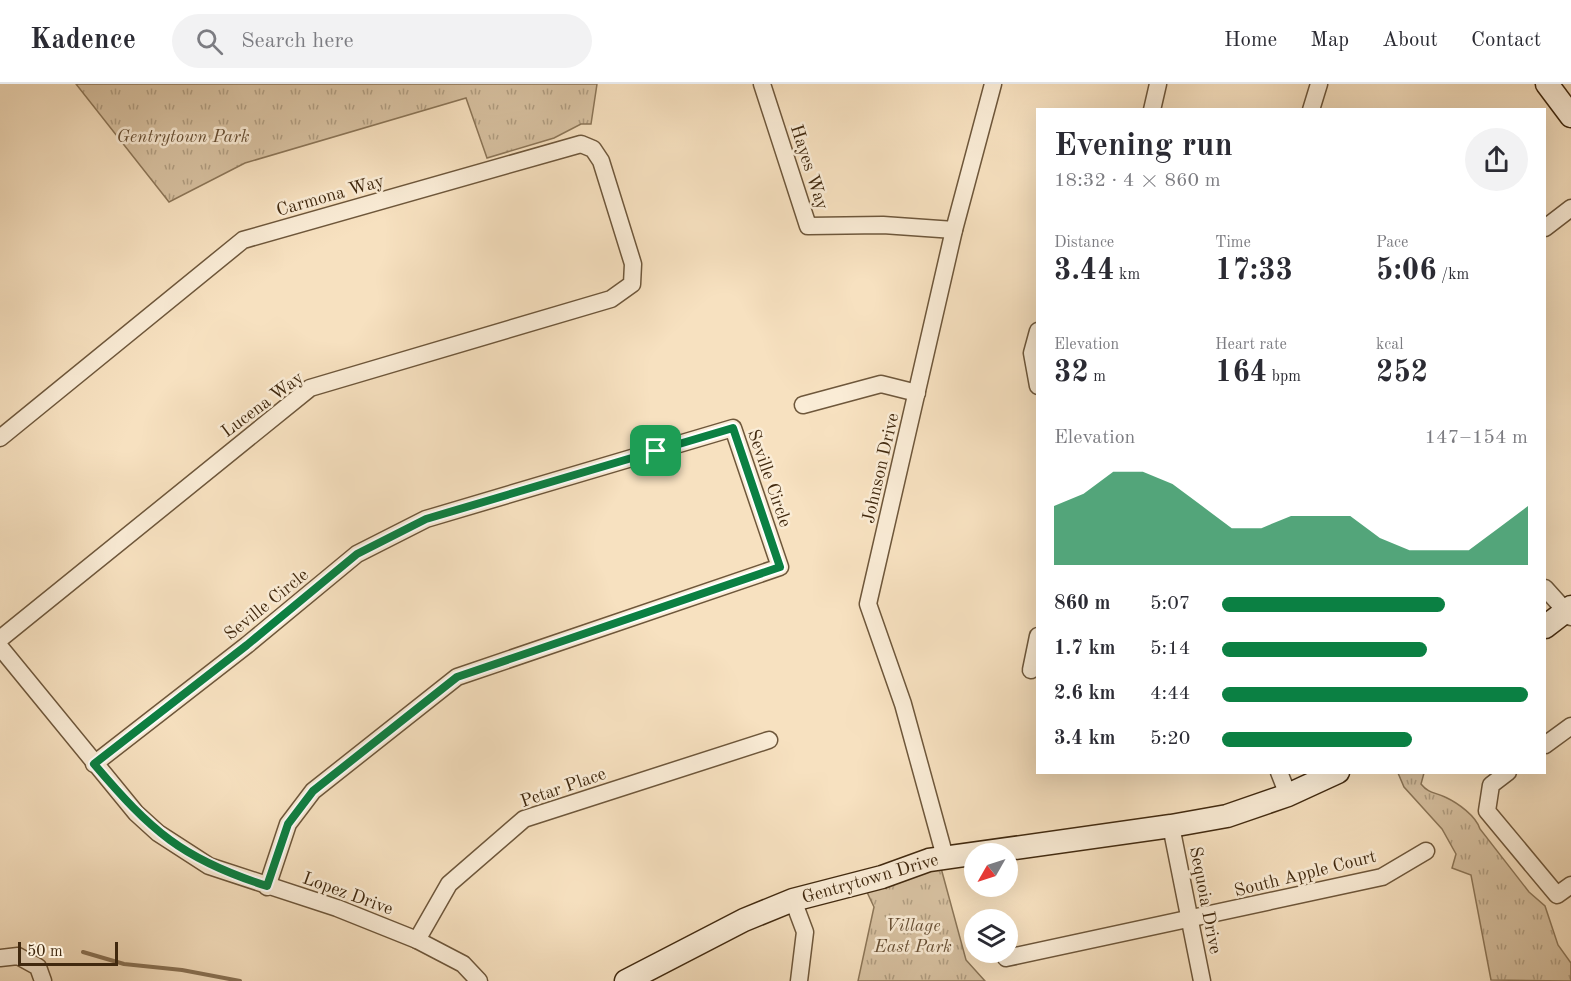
<!DOCTYPE html>
<meta charset="utf-8">
<style>
body{margin:0;font-family:"Old Standard TT",serif;background:#f2f2f3;color:#2b2b33;height:100vh;display:flex;flex-direction:column;font-size:22px;white-space:nowrap}
*{box-sizing:border-box;margin:0}
p{font-size:20px;color:#7c7c81}
.icon{flex:none;width:33px;height:33px;fill:none;stroke:currentColor;stroke-width:2;stroke-linecap:round;stroke-linejoin:round}
.map{position:relative;flex:1;overflow:hidden}
.side{position:absolute;left:1036px;top:24px;width:510px;height:666px;display:flex;flex-direction:column;background:#fff;border-radius:0px;box-shadow:0 6px 24px #0002}
.side>*{flex:none}
.needle{width:39px;rotate:231deg}
.controls{position:absolute;left:964px;top:759px;display:grid;gap:12px}
.controls a{display:grid;place-items:center;width:54px;height:54px;border-radius:50%;background:#fff;box-shadow:0 6px 24px #0002;font-size:30px}
.scale{position:absolute;left:18px;bottom:15px;width:100px;box-sizing:border-box;padding-left:6px;border:3px solid #41290f;border-top:0;font-size:16px;line-height:21px;white-space:nowrap;color:#41290f;-webkit-text-stroke:4px #faecd6;paint-order:stroke}
.pin{position:absolute;display:grid;place-items:center;width:51px;height:51px;color:#fff;margin:-26px;border-radius:12px;box-shadow:0 3px 9px #0006}
.round{display:grid;place-items:center;flex:none;width:63px;height:63px;border-radius:32px;background:#f2f2f3}
.overview{display:flex;align-items:center;justify-content:space-between;height:102px;padding:0 18px}
h1{font-size:33px;font-weight:700;line-height:45px}
.metrics{display:grid;grid-template-columns:repeat(3,1fr);gap:9px;height:102px;padding:6px 18px}
.metrics div{display:grid;align-content:center}
.metrics b{font-size:30px;font-weight:700}
.metrics small{font-size:16px;font-weight:400}
.metrics p{font-size:16px}
.chart{height:168px;padding:12px 18px}
.chart p{display:flex;justify-content:space-between}
.chart svg{width:100%;height:108px;margin-top:6px;fill:#0b8043;opacity:.7}
ul{padding:0 18px;list-style:none;font-size:20px}
li{display:grid;grid-template-columns:96px 72px 1fr;align-items:center;height:45px}
li i{height:15px;border-radius:8px;background:#0b8043}
header{display:flex;align-items:center;gap:36px;box-sizing:border-box;height:84px;padding:0 30px;background:#fff;border-bottom:2px solid #e1e1e2}
header strong{font-size:28px}
nav{display:flex;gap:33px;margin-inline-start:auto;font-size:21px}
.search{width:420px;height:54px;background:#f2f2f3;display:flex;align-items:center;gap:15px;box-sizing:border-box;padding:0 21px;border-radius:33px;color:#7c7c81;font-size:22px}
.map>svg:first-child{display:block}
.grass{fill:url(#grass-tufts);stroke:#8c7658;stroke-width:1.5}
.lines{fill:none;stroke-linecap:round;stroke-linejoin:round}
.stream{stroke:#897255;stroke-width:4}
.street-casing{stroke:#6e573b;stroke-width:19}
.secondary-casing{stroke:#41290f;stroke-width:25}
.street{stroke:#faecd6;stroke-width:16}
.secondary{stroke:#faecd6;stroke-width:22}
.route-casing{stroke:#fff;stroke-width:12}
.route{stroke:#0b8043;stroke-width:8}
.labels{text-anchor:middle;stroke-width:5;stroke-linejoin:round;paint-order:stroke}
.park-label{font-size:18px;font-style:italic;fill:#674f34;stroke:#faecd6}
.street-label{font-size:18px;fill:#41290f;stroke:#faecd6}
</style>
<header>
<strong>Kadence</strong>
<div class="search"><svg class="icon" aria-label="search" viewBox="0 0 24 24"><circle cx="10" cy="10" r="6"/><path d="M15 15l6 6"/></svg>Search here</div>
<nav><a>Home</a><a>Map</a><a>About</a><a>Contact</a></nav>
</header>
<div class="map">
<svg width="1571" height="897" viewBox="0 0 1571 897">
<defs>
<pattern id="grass-tufts" width="24" height="20" patternUnits="userSpaceOnUse" patternTransform="scale(1.5)"><rect width="24" height="20" fill="#d8c2a2"/><path d="M3 7l-1-3M5 7V3M7 7l1-3M15 17l-1-3M17 17v-4M19 17l1-3" fill="none" stroke="#b19e82"/></pattern>
</defs>
<rect width="100%" height="100%" fill="#f7e1c0"/>
<filter id="stains"><feTurbulence type="fractalNoise" baseFrequency=".00333" numOctaves="4"/><feColorMatrix values="0 0 0 0 .2 0 0 0 0 .09 0 0 0 0 .02 0 0 0 .5 -.17"/></filter>
<radialGradient id="worn" r=".72"><stop offset=".6" stop-color="#630" stop-opacity="0"/><stop offset="1" stop-color="#630" stop-opacity=".3"/></radialGradient>
<g class="grass">
<path d="M76,0H597L591,40H581L554,54L487,74L466,14L245,79L169,118Z"/>
<path d="M1398,689H1424L1421,700C1429,710 1435,708 1445,713C1458,719 1476,732 1480,745L1529,808L1545,822L1558,861L1571,879V897L1491,896L1471,791L1452,784L1456,770L1442,745L1404,703Z"/>
<path d="M941,784L966,876L985,897H858L874,823L866,806Z"/>
</g>
<g class="lines">
<g class="stream">
<path d="M36,862L44,864"/>
<path d="M83,868L124,880L182,886L240,897"/>
</g>
<defs>
<g id="street">
<path d="M762,0L808,142L883,141L954,146"/>
<path d="M1152,26L1158,0"/>
<path d="M1311,26L1319,0"/>
<path d="M1545,144L1571,124"/>
<path d="M1038,247L1032,269L1038,302"/>
<path d="M803,321L881,300L917,309"/>
<path d="M0,354L243,156L581,60L593,65L601,77L633,180L632,200L611,215L310,304L0,555"/>
<path d="M1545,504L1571,533"/>
<path d="M0,563L136,729L158,749L209,782L337,824L417,856L463,880L479,897"/>
<path d="M1031,586L1038,552"/>
<path d="M1545,661L1571,642"/>
<path d="M94,680L247,561L357,470L426,435L733,344L780,483L457,593L313,707L288,740L267,803"/>
<path d="M1279,688L1288,711"/>
<path d="M1508,688L1491,701L1487,727L1557,811L1571,801"/>
<path d="M1171,742L1202,897"/>
<path d="M945,773L903,620L868,520L954,146L993,0"/>
<path d="M793,816L805,848L799,897"/>
<path d="M417,856L449,800L524,735L769,656"/>
<path d="M0,874L18,872L38,883L43,897"/>
<path d="M1006,874L1382,793L1426,767"/>
</g>
<g id="secondary">
<path d="M1547,0L1571,32"/>
<path d="M1545,543L1571,523"/>
<path d="M626,897L744,836L793,816L882,793L929,776L1171,742L1227,732L1288,711L1338,688"/>
</g>
</defs>
<use href="#street" class="street-casing"/>
<use href="#secondary" class="secondary-casing"/>
<use href="#street" class="street"/>
<use href="#secondary" class="secondary"/>
</g>
<g class="lines">
<defs>
<path id="route" d="M733,344L780,483L457,593L313,707L288,740L267,802C182,775 151,747 94,680L247,561L357,470L426,435Z"/>
</defs>
<use href="#route" class="route-casing"/>
<use href="#route" class="route"/>
</g>
<g class="labels">
<g class="park-label">
<text x="183" y="58">Gentrytown Park</text>
<text x="913" y="847">Village<tspan x="913" dy="21">East Park</tspan></text>
</g>
<g class="street-label">
<text transform="translate(810 83) rotate(72)" y="6">Hayes Way</text>
<text transform="translate(330 111) rotate(-16)" y="6">Carmona Way</text>
<text transform="translate(262 320) rotate(-37)" y="6">Lucena Way</text>
<text transform="translate(880 384) rotate(-77)" y="6">Johnson Drive</text>
<text transform="translate(770 394) rotate(71)" y="6">Seville Circle</text>
<text transform="translate(266 520) rotate(-39)" y="6">Seville Circle</text>
<text transform="translate(563 703) rotate(-19)" y="6">Petar Place</text>
<text transform="translate(1305 789) rotate(-14)" y="6">South Apple Court</text>
<text transform="translate(870 794) rotate(-16)" y="6">Gentrytown Drive</text>
<text transform="translate(348 809) rotate(20)" y="6">Lopez Drive</text>
<text transform="translate(1206 816) rotate(79)" y="6">Sequoia Drive</text>
</g>
</g>
<rect width="100%" height="100%" filter="url(#stains)"/>
<rect width="100%" height="100%" fill="url(#worn)"/>
</svg>
<div class="controls">
<a><svg class="needle" viewBox="-14 -14 28 28"><path d="M0-13l5 13h-10z" fill="#e53935"/><path d="M0 13l5-13h-10z" fill="#7c7c81"/></svg></a>
<a><svg class="icon" aria-label="layers" viewBox="0 0 24 24"><path d="M12 4l9 5-9 5-9-5zM3 14l9 5 9-5"/></svg></a>
</div>
<div class="scale">50 m</div>
<div class="pin" style="left:656px;top:367px;background:#1e9e55"><svg class="icon" aria-label="arrive" viewBox="0 0 24 24"><path d="M6 21V4h12l-3 4 3 4H6"/></svg></div>
<section class="side">
<div class="overview"><div><h1>Evening run</h1><p>18:32 · 4 × 860 m</p></div><a class="round"><svg class="icon" aria-label="share" viewBox="0 0 24 24"><path d="M12 15V3M7 8l5-5 5 5M5 13v7h14v-7"/></svg></a></div>
<div class="metrics">
<div><p>Distance</p><b>3.44<small> km</small></b></div>
<div><p>Time</p><b>17:33</b></div>
<div><p>Pace</p><b>5:06<small> /km</small></b></div>
</div>
<div class="metrics">
<div><p>Elevation</p><b>32<small> m</small></b></div>
<div><p>Heart rate</p><b>164<small> bpm</small></b></div>
<div><p>kcal</p><b>252</b></div>
</div>
<div class="chart"><p><span>Elevation</span>147–154 m</p>
<svg viewBox="0 0 160 44" preserveAspectRatio="none"><path d="M0 44V20L10 15L20 6L30 6L40 11L50 20L60 29L70 29L80 24L90 24L100 24L110 33L120 38L130 38L140 38L150 29L160 20V44z"/></svg>
</div>
<ul>
<li><b>860 m</b>5:07<i style="width:73%"></i></li>
<li><b>1.7 km</b>5:14<i style="width:67%"></i></li>
<li><b>2.6 km</b>4:44<i style="width:100%"></i></li>
<li><b>3.4 km</b>5:20<i style="width:62%"></i></li>
</ul>
</section>
</div>
